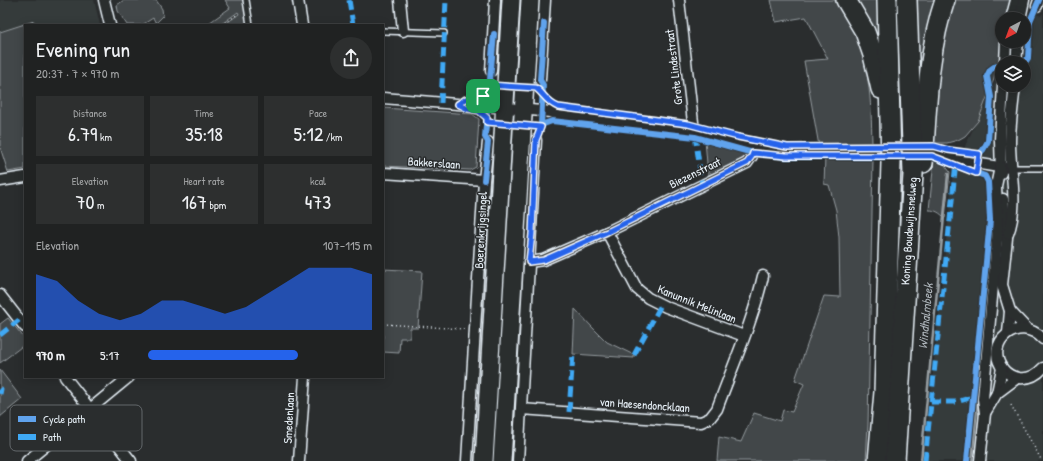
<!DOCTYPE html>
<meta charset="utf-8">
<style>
body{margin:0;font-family:"Patrick Hand",sans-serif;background:#2d2f2f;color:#f1f3f6;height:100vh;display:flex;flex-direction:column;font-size:15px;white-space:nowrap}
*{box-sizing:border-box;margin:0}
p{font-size:13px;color:#a2a4a5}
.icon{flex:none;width:22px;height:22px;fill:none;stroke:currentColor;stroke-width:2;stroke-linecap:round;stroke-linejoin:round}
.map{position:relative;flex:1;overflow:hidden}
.sheet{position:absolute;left:24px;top:24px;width:360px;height:354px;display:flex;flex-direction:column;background:#202222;border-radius:0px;box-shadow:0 2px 10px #0003,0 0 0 1px #3d3f40}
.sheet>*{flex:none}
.needle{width:26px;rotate:221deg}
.controls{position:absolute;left:995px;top:12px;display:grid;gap:8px}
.controls a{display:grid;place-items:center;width:36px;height:36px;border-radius:50%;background:#202222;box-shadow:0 2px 10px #0003,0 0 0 1px #3d3f40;font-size:20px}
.pin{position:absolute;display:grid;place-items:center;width:34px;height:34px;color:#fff;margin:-17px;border-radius:8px;box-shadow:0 2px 6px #0006}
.round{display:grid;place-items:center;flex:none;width:42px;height:42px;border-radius:21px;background:#2d2f2f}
.overview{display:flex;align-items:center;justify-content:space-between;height:68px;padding:0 12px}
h1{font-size:22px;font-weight:600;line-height:30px}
.figures{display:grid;grid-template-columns:repeat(3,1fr);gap:6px;height:68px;padding:4px 12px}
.figures div{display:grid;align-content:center;border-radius:0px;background:#2d2f2f;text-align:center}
.figures b{font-size:20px;font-weight:600}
.figures small{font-size:11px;font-weight:400}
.figures p{font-size:11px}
.chart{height:112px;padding:8px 12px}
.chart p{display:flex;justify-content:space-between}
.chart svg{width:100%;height:72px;margin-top:4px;fill:#2563eb;opacity:.7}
ul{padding:0 12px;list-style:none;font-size:13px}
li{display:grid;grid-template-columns:64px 48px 1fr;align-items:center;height:30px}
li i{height:10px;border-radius:5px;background:#2563eb}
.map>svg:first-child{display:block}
.built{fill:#363a3b}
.green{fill:#424648;stroke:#959ca0}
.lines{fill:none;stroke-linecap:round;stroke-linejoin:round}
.stream{stroke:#989fa3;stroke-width:2.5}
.service-casing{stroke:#e8f1f8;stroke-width:8}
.minor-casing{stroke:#e8f1f8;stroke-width:13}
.trunk-casing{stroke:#e8f1f8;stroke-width:20}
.motorway-casing{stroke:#e8f1f8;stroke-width:22}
.path{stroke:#e8f1f8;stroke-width:1.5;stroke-dasharray:1 3;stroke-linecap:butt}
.service{stroke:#2a2d2e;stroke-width:5}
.minor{stroke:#2a2d2e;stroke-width:10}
.trunk{stroke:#2a2d2e;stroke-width:17}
.motorway{stroke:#2a2d2e;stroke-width:19}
.quiet{stroke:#3fa9f5;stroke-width:5;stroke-dasharray:10 5;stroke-linecap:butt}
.cycleway-casing{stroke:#2a2d2e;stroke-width:8}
.cycleway{stroke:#60a3ed;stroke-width:6}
.route-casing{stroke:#fff;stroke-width:8}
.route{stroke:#2563eb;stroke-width:5}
.labels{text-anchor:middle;stroke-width:3;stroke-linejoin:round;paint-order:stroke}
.street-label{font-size:12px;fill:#e8f1f8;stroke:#2a2d2e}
.water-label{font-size:13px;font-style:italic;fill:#acb3b9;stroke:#2a2d2e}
.key{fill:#2a2d2e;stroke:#63686b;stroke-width:1}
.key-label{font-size:11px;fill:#e8f1f8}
</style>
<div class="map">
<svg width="1043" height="461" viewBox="0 0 1043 461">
<rect width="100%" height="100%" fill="#2a2d2e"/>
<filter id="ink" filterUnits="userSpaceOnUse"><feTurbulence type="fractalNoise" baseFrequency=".025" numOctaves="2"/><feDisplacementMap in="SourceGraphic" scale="8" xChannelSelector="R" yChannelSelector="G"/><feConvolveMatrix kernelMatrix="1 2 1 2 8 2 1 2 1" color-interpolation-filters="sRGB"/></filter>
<g filter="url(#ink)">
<g class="built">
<path d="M0,0H94L100,25H35L34,22L0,32Z"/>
<path d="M1043,13V461H924L953,172L1001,69L1002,85H1024V66L1027,62L1029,57L1031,24L1036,14L1041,16Z"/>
</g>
<g class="green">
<path d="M124,0H156L162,9L163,16L156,23L153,18L142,25H127L118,11L117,5Z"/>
<path d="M225,0H244L248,25H224L239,14L238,12L220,25H206L230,8Z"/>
<path d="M771,0H834C839,6 845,13 849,20C870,62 871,99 872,144L819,146L804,61L828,59L806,17L776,22Z"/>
<path d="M851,0H877L879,41L874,42Z"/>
<path d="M917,0H935L919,107Z"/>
<path d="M953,0H1012L1007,19H1002V51L994,79L978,121L965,136L958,140L947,143H934L941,55Z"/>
<path d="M34,21L35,25H25V169L8,172L0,147V32Z"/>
<path d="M383,108L472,114L479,119L476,167L470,170L383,166Z"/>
<path d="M705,140L747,150L745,161L708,175Z"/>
<path d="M825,157L873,159L868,425L866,461H717L719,437L741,442L754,413L780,421L783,410L792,412L804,384L795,380L824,296L840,297L839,237L836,210L829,185L824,184Z"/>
<path d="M934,160L942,161L950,172L945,218C940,213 936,210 929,210Z"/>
<path d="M383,269L422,271L418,328H410V338H400L399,353L383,352Z"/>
<path d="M575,309L592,327L607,342L634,355V358L573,354Z"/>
<path d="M8,318L25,339V344L0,363V324Z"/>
<path d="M0,370L22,399L0,417Z"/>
</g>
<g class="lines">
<g class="stream">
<path d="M921,461L948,174"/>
<path d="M972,461L983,342"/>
</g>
<defs>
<g id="service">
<path d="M246,0L250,25"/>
<path d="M383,31L444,33"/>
<path d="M1011,168H1043"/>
</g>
<g id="minor">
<path d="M104,0L110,25"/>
<path d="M298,0L302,25"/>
<path d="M400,0L403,31"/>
<path d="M679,0L694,131"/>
<path d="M1037,6L1039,0"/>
<path d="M1011,19L1016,0"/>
<path d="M1020,19L1024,0"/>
<path d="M1005,63L1006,41"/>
<path d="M1016,63L1018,41"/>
<path d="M491,71L495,0"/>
<path d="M540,80L545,0"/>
<path d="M383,98L542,111L694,131L754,146L791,151H874"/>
<path d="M933,152L956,160L1005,168"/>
<path d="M383,173L484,180"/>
<path d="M1001,173L1000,140L1003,85"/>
<path d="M0,181L25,177"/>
<path d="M1003,199L1007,238L1002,285L1010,311L1008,333"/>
<path d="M607,232L637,289L648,298L666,307L744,336"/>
<path d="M1008,234C1019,205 1010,173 1010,143C1010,124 1013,104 1015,85"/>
<path d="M529,262L543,260L607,232L747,163L752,156L754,146"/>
<path d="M0,295L25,327"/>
<path d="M1010,311L1027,329"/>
<path d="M1043,339C1019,313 983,344 1003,369C1007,374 1013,377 1019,378C1029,379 1037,375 1043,368"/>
<path d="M65,377L131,461"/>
<path d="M997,393L1002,368"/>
<path d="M521,409L701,422L710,418L717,409C733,365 753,321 763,276"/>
<path d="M985,413L997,393L1017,378"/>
<path d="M27,461L129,377"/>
<path d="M299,461L305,377"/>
<path d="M467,461L484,180L488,142"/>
<path d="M518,461L536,140"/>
<path d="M980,461L985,413L983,399L998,229L996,186L1000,167"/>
</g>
<g id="trunk">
<path d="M484,461L511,0"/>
<path d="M502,461L530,0"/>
</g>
<g id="motorway">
<path d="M846,0L865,32L873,55L881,89"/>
<path d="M923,163C927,109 927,52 945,0"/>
<path d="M878,461L884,392L891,162L887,0"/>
<path d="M895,461L913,174L907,0"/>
</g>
</defs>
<use href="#service" class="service-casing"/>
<use href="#minor" class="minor-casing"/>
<use href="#trunk" class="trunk-casing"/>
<use href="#motorway" class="motorway-casing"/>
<g class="path">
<path d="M222,25L238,14"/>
<path d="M383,324L465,329"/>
<path d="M1011,405L1042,461"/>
</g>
<use href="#service" class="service"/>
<use href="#minor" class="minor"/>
<use href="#trunk" class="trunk"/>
<use href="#motorway" class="motorway"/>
<g class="quiet">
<path d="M349,0L353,25"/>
<path d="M441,103L446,0"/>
<path d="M695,135L702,184"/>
<path d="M0,335L19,320"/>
<path d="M634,355L661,305"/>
<path d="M0,388L1,389L0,394"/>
<path d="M931,402H956L973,397"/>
<path d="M569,412L573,354"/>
<path d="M925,461L956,162"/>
</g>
<defs>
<g id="cycleway">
<path d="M1024,64L1028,58L1030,21L1039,0"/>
<path d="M489,85L537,88C545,95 546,102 558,107L688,124L738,137L787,147L934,146L948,150L979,154"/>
<path d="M487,118L479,111L468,109L458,104L466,99L483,96L488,90"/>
<path d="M487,122L541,127"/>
<path d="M541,125L552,121L695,137L753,153L786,157H932L985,176L988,182L990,220L967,461"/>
<path d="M976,173L979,154L983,150L988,141L991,97L987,76L990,70L994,67L1002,65"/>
<path d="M484,180L488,142L485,137L494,34"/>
<path d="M534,191L536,140L541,125L543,85L540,80L544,23"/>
</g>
</defs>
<use href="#cycleway" class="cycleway-casing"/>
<use href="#cycleway" class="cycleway"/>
</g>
</g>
<g class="lines" filter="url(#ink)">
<defs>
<path id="route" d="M489,85L536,88C545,95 546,102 558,107L688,124L738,137L787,147L934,146L948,150L979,154L976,173L932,156H786L753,153L752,156L747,163L607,232L544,260L529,262L532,234L536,140L541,127L487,122V118L479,111L468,109L458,104L466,99L483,96L488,90Z"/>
</defs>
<use href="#route" class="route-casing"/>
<use href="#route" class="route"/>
</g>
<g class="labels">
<g class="street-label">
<text transform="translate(674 67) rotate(-97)" y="4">Grote Lindestraat</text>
<text transform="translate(434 163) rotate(4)" y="4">Bakkerslaan</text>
<text transform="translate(695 173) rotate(-26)" y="4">Biezenstraat</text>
<text transform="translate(481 230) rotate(-87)" y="4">Boerenkrijgsingel</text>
<text transform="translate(909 231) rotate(-86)" y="4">Koning Boudewijnsnelweg</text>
<text transform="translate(697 304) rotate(22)" y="4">Kanunnik Melinlaan</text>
<text transform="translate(645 405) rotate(4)" y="4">van Haesendoncklaan</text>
<text transform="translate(289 418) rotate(-87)" y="4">Smedenlaan</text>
</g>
<g class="water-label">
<text transform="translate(925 316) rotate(-85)" y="5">Windhalmbeek</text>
</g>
</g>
<rect x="10" y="405" width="132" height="46" rx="6" class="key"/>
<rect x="18" y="416" width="18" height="6" fill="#60a3ed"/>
<rect x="18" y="434" width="18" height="6" fill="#3fa9f5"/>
<g class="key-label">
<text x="43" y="423">Cycle path</text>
<text x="43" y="441">Path</text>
</g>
</svg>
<div class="controls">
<a><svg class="needle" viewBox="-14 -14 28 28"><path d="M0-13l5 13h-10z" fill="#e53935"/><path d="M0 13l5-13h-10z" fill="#a2a4a5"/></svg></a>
<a><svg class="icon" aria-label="layers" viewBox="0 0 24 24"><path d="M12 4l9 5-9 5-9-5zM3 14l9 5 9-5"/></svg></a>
</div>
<div class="pin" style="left:483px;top:96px;background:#1e9e55"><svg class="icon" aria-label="arrive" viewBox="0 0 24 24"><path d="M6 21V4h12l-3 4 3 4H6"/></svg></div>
<section class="sheet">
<div class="overview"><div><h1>Evening run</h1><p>20:37 · 7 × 970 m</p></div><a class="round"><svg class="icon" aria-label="share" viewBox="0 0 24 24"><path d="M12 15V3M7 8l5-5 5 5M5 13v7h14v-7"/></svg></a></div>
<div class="figures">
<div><p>Distance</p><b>6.79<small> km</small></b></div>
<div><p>Time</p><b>35:18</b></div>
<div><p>Pace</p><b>5:12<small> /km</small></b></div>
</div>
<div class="figures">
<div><p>Elevation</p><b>70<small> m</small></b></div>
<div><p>Heart rate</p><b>167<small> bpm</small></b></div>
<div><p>kcal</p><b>473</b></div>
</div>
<div class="chart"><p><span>Elevation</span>107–115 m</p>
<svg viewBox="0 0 160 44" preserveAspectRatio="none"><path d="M0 44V10L10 14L20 26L30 34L40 38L50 34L60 26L70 26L80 30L90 34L100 30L110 22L120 14L130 6L140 6L150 6L160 10V44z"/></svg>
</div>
<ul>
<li><b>970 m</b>5:17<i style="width:67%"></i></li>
</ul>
</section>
</div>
